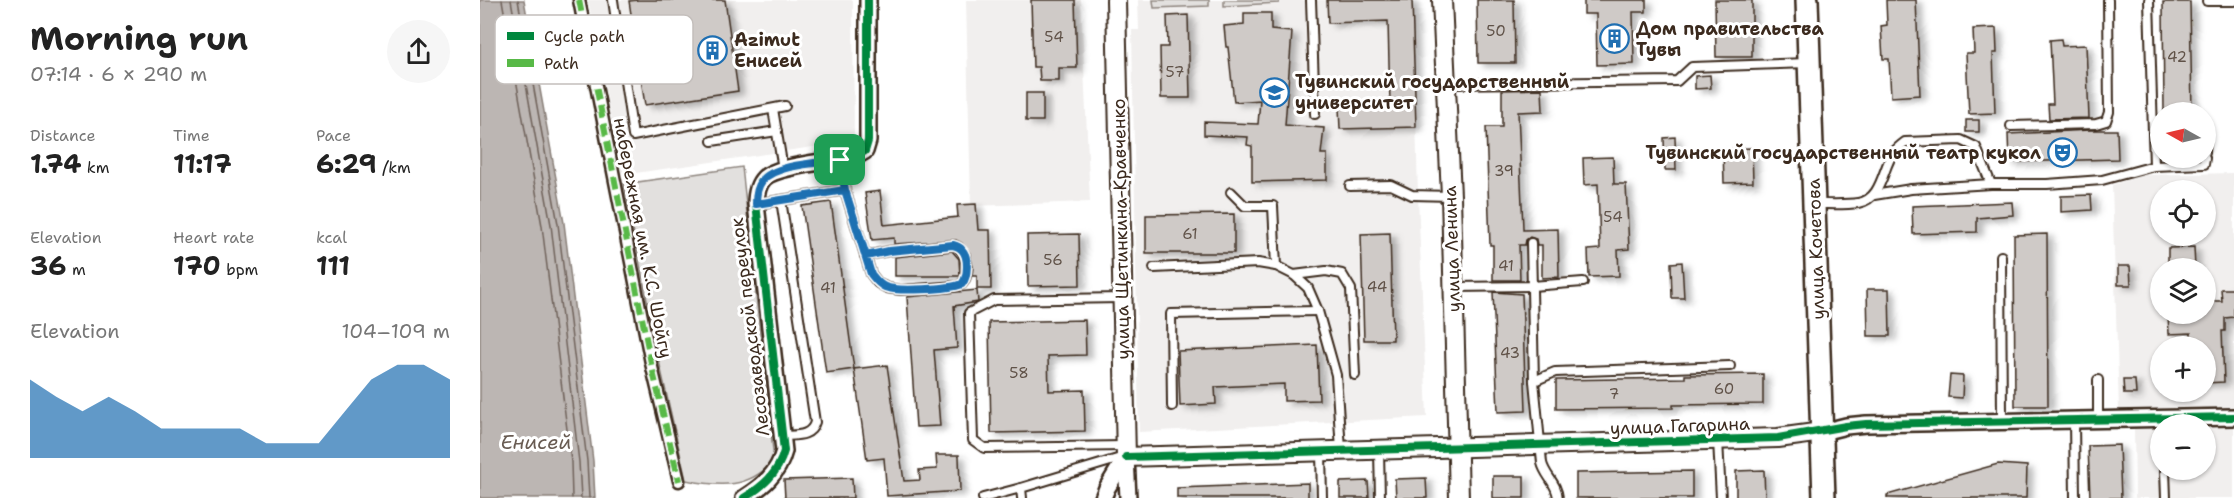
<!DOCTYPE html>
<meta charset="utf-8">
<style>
body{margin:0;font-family:"Shantell Sans",sans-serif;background:#f6f6f6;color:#222;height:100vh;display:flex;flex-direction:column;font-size:22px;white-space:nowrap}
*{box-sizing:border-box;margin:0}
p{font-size:20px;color:#767676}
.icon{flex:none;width:33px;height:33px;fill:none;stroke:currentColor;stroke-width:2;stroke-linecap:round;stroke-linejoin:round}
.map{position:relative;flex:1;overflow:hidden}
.drawer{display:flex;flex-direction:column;background:#fff;width:480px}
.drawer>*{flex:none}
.needle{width:39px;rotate:278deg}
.fabs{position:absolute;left:1670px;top:102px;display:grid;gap:12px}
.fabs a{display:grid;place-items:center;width:66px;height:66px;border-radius:50%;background:#fff;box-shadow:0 2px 4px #0004;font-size:30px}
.pin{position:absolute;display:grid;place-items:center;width:51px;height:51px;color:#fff;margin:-26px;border-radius:12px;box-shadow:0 3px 9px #0006}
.round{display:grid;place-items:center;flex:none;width:63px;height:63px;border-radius:32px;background:#f6f6f6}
.head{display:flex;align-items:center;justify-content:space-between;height:102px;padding:0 30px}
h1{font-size:33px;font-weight:700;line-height:45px}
.metrics{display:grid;grid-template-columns:repeat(3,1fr);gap:9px;height:102px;padding:6px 30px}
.metrics div{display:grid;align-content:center}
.metrics b{font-size:26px;font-weight:700}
.metrics small{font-size:16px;font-weight:400}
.metrics p{font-size:16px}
.chart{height:168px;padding:12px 30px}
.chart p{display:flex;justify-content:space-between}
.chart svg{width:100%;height:108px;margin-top:6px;fill:#1f6fb2;opacity:.7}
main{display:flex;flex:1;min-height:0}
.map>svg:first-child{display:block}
.built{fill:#f1efee;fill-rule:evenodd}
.green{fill:#e2e0de;stroke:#8e857e;stroke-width:1.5}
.water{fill:#bcb6b3;stroke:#887e77;stroke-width:1.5}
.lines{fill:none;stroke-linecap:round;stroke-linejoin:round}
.shore{stroke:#6f625a;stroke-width:1.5}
.building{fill:#cfcac7;stroke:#3b2a1e;stroke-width:1.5;filter:url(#shadow)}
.service-casing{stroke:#3b2a1e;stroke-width:12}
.pedestrian-casing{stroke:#3b2a1e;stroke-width:15}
.minor-casing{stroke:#3b2a1e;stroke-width:20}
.tertiary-casing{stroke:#3b2a1e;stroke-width:22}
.secondary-casing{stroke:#3b2a1e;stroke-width:26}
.service{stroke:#fff;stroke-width:8}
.pedestrian{stroke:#fff;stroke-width:10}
.minor{stroke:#fff;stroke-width:15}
.tertiary{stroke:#fff;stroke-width:18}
.secondary{stroke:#fff;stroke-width:21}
.quiet{stroke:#58b947;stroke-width:6;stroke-dasharray:12 6;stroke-linecap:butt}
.cycleway-casing{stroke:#fff;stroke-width:11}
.cycleway{stroke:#00873e;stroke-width:8}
.route-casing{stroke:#fff;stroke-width:12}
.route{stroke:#1f6fb2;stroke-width:8}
.labels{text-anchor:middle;stroke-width:6;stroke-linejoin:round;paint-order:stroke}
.number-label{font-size:15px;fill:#605248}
.poi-label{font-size:18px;font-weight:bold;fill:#3b2a1e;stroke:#fff;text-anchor:start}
.street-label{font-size:18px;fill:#3b2a1e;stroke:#fff}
.water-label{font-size:20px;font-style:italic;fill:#685b52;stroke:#fff}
.key{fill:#fff;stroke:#c4bfbc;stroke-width:1.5}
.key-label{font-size:16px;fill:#3b2a1e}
</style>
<main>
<section class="drawer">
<div class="head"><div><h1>Morning run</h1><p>07:14 · 6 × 290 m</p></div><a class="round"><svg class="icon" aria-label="share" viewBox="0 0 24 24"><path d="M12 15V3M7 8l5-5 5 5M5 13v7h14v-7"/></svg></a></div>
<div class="metrics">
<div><p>Distance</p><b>1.74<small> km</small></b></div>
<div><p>Time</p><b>11:17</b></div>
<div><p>Pace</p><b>6:29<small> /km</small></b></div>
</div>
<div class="metrics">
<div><p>Elevation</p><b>36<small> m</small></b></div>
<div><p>Heart rate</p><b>170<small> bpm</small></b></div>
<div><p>kcal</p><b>111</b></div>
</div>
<div class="chart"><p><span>Elevation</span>104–109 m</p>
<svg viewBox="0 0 160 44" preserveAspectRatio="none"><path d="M0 44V12L10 19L20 25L30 19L40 25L50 32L60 32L70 32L80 32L90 38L100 38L110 38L120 25L130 12L140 6L150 6L160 12V44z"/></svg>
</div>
</section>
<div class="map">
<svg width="1754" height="498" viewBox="0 0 1754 498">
<defs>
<filter id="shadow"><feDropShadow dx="6" dy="3.5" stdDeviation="3" flood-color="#0004"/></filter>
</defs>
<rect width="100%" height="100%" fill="#fff"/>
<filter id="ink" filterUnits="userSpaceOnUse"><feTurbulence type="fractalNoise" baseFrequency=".0167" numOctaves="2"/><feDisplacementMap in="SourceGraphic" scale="12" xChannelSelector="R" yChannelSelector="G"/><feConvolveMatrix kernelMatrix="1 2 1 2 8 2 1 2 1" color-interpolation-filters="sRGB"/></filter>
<g filter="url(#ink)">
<g class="built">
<path d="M108,0H373L374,141L142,175Z"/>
<path d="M486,0H601L610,202L491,206Z"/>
<path d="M658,0H933L938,196L947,417L659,432L652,30H659Z"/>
<path d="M1754,173V407L1639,411L1632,185L1663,175ZM1680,190H1725V236H1680ZM1680,268H1725V314H1680ZM1680,346H1725V392H1680Z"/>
<path d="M1754,426V498H1655L1654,429L1680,428V470H1725V427Z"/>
</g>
<g class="green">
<path d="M673,0H729V6L674,8Z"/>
<path d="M744,0H799V3L744,6Z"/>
<path d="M262,167L294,460C270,489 240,487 206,480L179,361L144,184Z"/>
</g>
<path class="water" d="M0,0H44L84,223L113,461L115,498H0Z"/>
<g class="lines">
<g class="shore">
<path d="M22,0L62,226L91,462L92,498"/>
<path d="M31,0L71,225L99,462L101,498"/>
<path d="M38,0L78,224L107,461L109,498"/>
</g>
</g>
<g class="building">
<path d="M158,0H245L258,91L165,105L149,1Z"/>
<path d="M551,0H595L597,68H579V81H560L559,67H553Z"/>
<path d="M847,0H932L936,127L860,129L859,107L910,105L908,21L848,23Z"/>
<path d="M997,0H1034L1035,63H998Z"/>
<path d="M1104,0H1166V12H1153L1154,64L1117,65L1116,14H1104Z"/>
<path d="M1235,0H1272V57H1236Z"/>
<path d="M1406,0H1436L1440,95L1411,97L1409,59H1403L1401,26L1407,25Z"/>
<path d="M1683,2H1710L1712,112H1684Z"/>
<path d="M764,13H791V30L812,32L805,125L844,128L841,154H847V180L772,182V146L767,145L768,137L724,135V122L778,124L780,100L754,102L748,47H746L744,26L764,24Z"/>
<path d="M708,15L710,98H681L680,47H688L687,16Z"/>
<path d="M1516,28L1517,53H1513L1515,113L1489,114L1486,53H1494L1493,29Z"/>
<path d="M1581,39L1582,46L1606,45L1609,118L1569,119L1568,104H1573L1570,40Z"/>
<path d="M1230,75L1231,88L1215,89V76Z"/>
<path d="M1062,89L1063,111L1038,112L1043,228V230L1078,229L1079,277L1062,278V245H1057L1056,239L1050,237L1046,240L1045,245H1039L1040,280H1013V245H1010L1006,127H1022V90Z"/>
<rect x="546" y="93" width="17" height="28"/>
<rect x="1486" y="120" width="13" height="12"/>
<path d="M1610,130H1637L1638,159L1529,162L1528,134Z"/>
<path d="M1195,137L1196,170H1185L1184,138Z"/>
<path d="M1272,148L1273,182L1244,183L1243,149Z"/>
<path d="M1133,157L1134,184H1146L1149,249L1138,250L1139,276L1109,277L1108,250L1120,249L1118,184L1104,185L1103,158Z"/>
<path d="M400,191L404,225L478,217L477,205L496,204L498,230H510L511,289H497V276H492L493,267L490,253L482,243L476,240L414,244V238L392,240L385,193Z"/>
<path d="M1611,195L1612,210L1581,212V196Z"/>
<path d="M351,202L374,369L346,373L322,206Z"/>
<path d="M1532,202L1533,215L1497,218V232L1433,234L1432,206Z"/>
<path d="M754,214V253H666V215Z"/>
<path d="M910,233L913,340H884L881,234Z"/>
<path d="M599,234L600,285L548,286L547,235Z"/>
<path d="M1567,234L1568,406H1535L1534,235Z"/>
<path d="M1714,247L1715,268H1688V248Z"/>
<path d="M472,251L479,259L480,276H415V257Z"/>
<path d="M1202,262L1204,298H1192L1191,263Z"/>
<path d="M1638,266H1650L1651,285H1638Z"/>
<path d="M1387,289H1409L1410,336H1388Z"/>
<path d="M1741,289H1754V317L1745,318V331H1742L1744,382L1725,383V346H1711V333L1689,334L1688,314H1725V301H1742Z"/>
<path d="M497,290L498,302L474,306L477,348L454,350L460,426L436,427L427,297Z"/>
<path d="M1013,292L1042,294L1046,411L1018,412Z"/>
<path d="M605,320L606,355L568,356L569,391L604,390L605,431L511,433L509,322Z"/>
<path d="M837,345L839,400L804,401V384L735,387L736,404L700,406L698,351Z"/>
<path d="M407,365L424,481L440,480L439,470L457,469L456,455H479L480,491L407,496L404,458L387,460L374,369Z"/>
<path d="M1283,374V404L1193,405V408L1076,409V380L1205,378V375Z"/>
<path d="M1470,375L1483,376L1482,398L1468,397Z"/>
<path d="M1643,380H1655L1656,394H1644Z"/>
<path d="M1639,445L1641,498H1610L1608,446Z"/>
<path d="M1518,464L1547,466L1546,498H1407V495Z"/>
<path d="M1284,470L1285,498H1256V471Z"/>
<path d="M1212,471V498H1096V473Z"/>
<rect x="1013" y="476" width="31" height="22"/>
<path d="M372,478L373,498H305L304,480Z"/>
<path d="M946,478L947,498H916L915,479Z"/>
<path d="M888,481L889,498H860V482Z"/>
<path d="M828,483V498H697V488Z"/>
</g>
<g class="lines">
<defs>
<g id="service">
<path d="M133,0L153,136L305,106"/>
<path d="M831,0L835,114"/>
<path d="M1669,0L1674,166L1724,164L1725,158"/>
<path d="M1727,1H1754"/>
<path d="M967,84L1197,81L1212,67L1328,63"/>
<path d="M293,109L303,169"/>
<path d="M1531,126L1616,124L1626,121L1629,112L1628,0"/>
<path d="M232,141L297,131"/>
<path d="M1725,152L1726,137"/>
<path d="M870,186L911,185L932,195L971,196"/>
<path d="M365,190L391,274L398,283L407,288L421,290L477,286L482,284C491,273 487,249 473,245L409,251L385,256"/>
<path d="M751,192L765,206H793L796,266"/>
<path d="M1394,195L1431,189L1511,184"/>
<path d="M301,200L335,422C331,437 316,435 303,436"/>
<path d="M276,204L365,190L360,160"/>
<path d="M1336,204C1350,204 1365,205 1378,203C1403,199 1402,167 1414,152C1417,148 1421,145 1425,142L1481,140L1496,147L1511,184H1567L1622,180L1674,166"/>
<path d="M1051,243L1054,381L1062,463C1065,476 1077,483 1078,498"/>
<path d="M1521,256L1522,420"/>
<path d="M674,268L778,263L796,266L814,275L828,288L838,311L849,350L856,375L861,450"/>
<path d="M814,275L846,271L862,274L871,289L875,375"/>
<path d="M974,287L1052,286L1103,282"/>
<path d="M642,298L514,300L489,313L493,440L504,448L644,446"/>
<path d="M1054,381L1075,372L1250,366"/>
<path d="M692,406L691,314L838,311"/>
<path d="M1618,419V380"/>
<path d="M1594,420L1595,498"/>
<path d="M1238,440L1241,498"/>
<path d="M899,450L900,498"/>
<path d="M841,452L842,498"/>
<path d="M1685,470L1686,498"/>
<path d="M503,498L541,488"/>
<path d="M542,498L541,488L644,457"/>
</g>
<path id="pedestrian" d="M99,0L171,363L199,481"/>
<g id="minor">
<path d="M1342,432L1366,426L1386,424L1754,417"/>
<path d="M646,457L648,498"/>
<path d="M264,498C283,486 298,474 304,451L276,204C276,195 277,185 284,178C298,165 355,161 375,157L385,151L388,141V0"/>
<path d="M623,498L627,488L646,457"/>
</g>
<g id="tertiary">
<path d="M636,0L646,457L1298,438L1342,432"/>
<path d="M962,0L971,196L979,498"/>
</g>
<path id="secondary" d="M1327,0L1344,498"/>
</defs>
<use href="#service" class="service-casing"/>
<use href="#pedestrian" class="pedestrian-casing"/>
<use href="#minor" class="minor-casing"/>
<use href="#tertiary" class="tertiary-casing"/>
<use href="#secondary" class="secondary-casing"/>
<use href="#service" class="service"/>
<use href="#pedestrian" class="pedestrian"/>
<use href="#minor" class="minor"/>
<use href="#tertiary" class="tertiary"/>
<use href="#secondary" class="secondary"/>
<path class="quiet" d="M99,0L171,363L199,481"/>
<defs>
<g id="cycleway">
<path d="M646,457L1298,438L1366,426L1386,424L1754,417"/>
<path d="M264,498C283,486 298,474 304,451L276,204C276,195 277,185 284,178C298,165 355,161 375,157L385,151L388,141V0"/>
</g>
</defs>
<use href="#cycleway" class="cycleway-casing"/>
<use href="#cycleway" class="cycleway"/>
</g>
</g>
<g class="lines" filter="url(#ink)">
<defs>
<path id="route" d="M360,160C340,163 294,164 282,181C277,187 276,196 276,204L365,190L391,274C395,279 398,284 405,287C417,292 470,289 482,284C488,277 489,257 482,250C480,247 477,246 473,245L409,251L386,256L365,190L360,160"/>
</defs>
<use href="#route" class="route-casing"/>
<use href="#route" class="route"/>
</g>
<defs>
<symbol id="building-ring" viewBox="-11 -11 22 22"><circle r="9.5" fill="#fff" stroke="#1f6fb2" stroke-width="1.5"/><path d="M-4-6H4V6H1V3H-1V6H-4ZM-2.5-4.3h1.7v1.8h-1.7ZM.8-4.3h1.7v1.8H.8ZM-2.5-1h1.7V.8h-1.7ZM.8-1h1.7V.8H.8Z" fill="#1f6fb2"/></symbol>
<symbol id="university-ring" viewBox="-11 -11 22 22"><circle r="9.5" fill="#fff" stroke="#1f6fb2" stroke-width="1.5"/><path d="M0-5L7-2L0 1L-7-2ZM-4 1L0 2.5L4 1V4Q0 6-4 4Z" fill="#1f6fb2"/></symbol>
<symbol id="theatre-ring" viewBox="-11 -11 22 22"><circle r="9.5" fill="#fff" stroke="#1f6fb2" stroke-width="1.5"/><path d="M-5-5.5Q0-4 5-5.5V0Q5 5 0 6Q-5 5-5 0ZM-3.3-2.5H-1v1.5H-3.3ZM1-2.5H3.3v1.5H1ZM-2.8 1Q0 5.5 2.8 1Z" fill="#1f6fb2"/></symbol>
</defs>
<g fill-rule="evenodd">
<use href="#building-ring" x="1118" y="22" width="33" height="33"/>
<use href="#building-ring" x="216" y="34" width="33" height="33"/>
<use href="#university-ring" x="778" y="76" width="33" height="33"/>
<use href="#theatre-ring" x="1566" y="136" width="33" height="33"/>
</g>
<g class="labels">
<g class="number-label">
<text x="1016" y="36">50</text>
<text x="574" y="42">54</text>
<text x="1697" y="62">42</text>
<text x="695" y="77">57</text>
<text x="1024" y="176">39</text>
<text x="1133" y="222">54</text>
<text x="710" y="239">61</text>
<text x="573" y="265">56</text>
<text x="1026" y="271">41</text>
<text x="897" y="292">44</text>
<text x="348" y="293">41</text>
<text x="1030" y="358">43</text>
<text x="539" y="378">58</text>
<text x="1244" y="394">60</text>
<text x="1134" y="399">7</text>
</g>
<g class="poi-label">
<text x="1156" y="35">Дом правительства<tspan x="1156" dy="21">Тувы</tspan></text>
<text x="254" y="46">Azimut<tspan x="254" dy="21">Енисей</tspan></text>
<text x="815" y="88">Тувинский государственный<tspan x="815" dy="21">университет</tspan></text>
<text x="1561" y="159" text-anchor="end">Тувинский государственный театр кукол</text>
</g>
<g class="street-label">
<text transform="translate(641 229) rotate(-91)" y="6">улица Щетинкина-Кравченко</text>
<text transform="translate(163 238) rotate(79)" y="6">набережная им. К.С. Шойгу</text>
<text transform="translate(972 249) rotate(-92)" y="6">улица Ленина</text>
<text transform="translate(1336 249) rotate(-92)" y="6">улица Кочетова</text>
<text transform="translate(270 327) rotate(-97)" y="6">Лесозаводской переулок</text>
<text transform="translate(1200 426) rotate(-2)" y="6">улица Гагарина</text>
</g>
<g class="water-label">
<text x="56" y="449">Енисей</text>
</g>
</g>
<rect x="15" y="15" width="198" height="69" rx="9" class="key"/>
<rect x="27" y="32" width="27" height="8" fill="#00873e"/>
<rect x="27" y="59" width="27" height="8" fill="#58b947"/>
<g class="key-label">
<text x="64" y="42">Cycle path</text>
<text x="64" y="69">Path</text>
</g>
</svg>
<div class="fabs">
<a><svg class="needle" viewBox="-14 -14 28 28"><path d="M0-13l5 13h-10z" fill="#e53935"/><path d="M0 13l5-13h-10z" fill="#767676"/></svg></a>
<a><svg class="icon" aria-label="locate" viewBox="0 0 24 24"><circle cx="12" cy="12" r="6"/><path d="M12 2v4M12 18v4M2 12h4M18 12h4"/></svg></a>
<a><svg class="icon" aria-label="layers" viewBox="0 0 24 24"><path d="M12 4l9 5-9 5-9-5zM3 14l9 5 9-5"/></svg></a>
<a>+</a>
<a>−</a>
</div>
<div class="pin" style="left:360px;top:160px;background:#1e9e55"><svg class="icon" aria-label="arrive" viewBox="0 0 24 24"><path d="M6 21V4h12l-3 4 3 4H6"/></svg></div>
</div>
</main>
